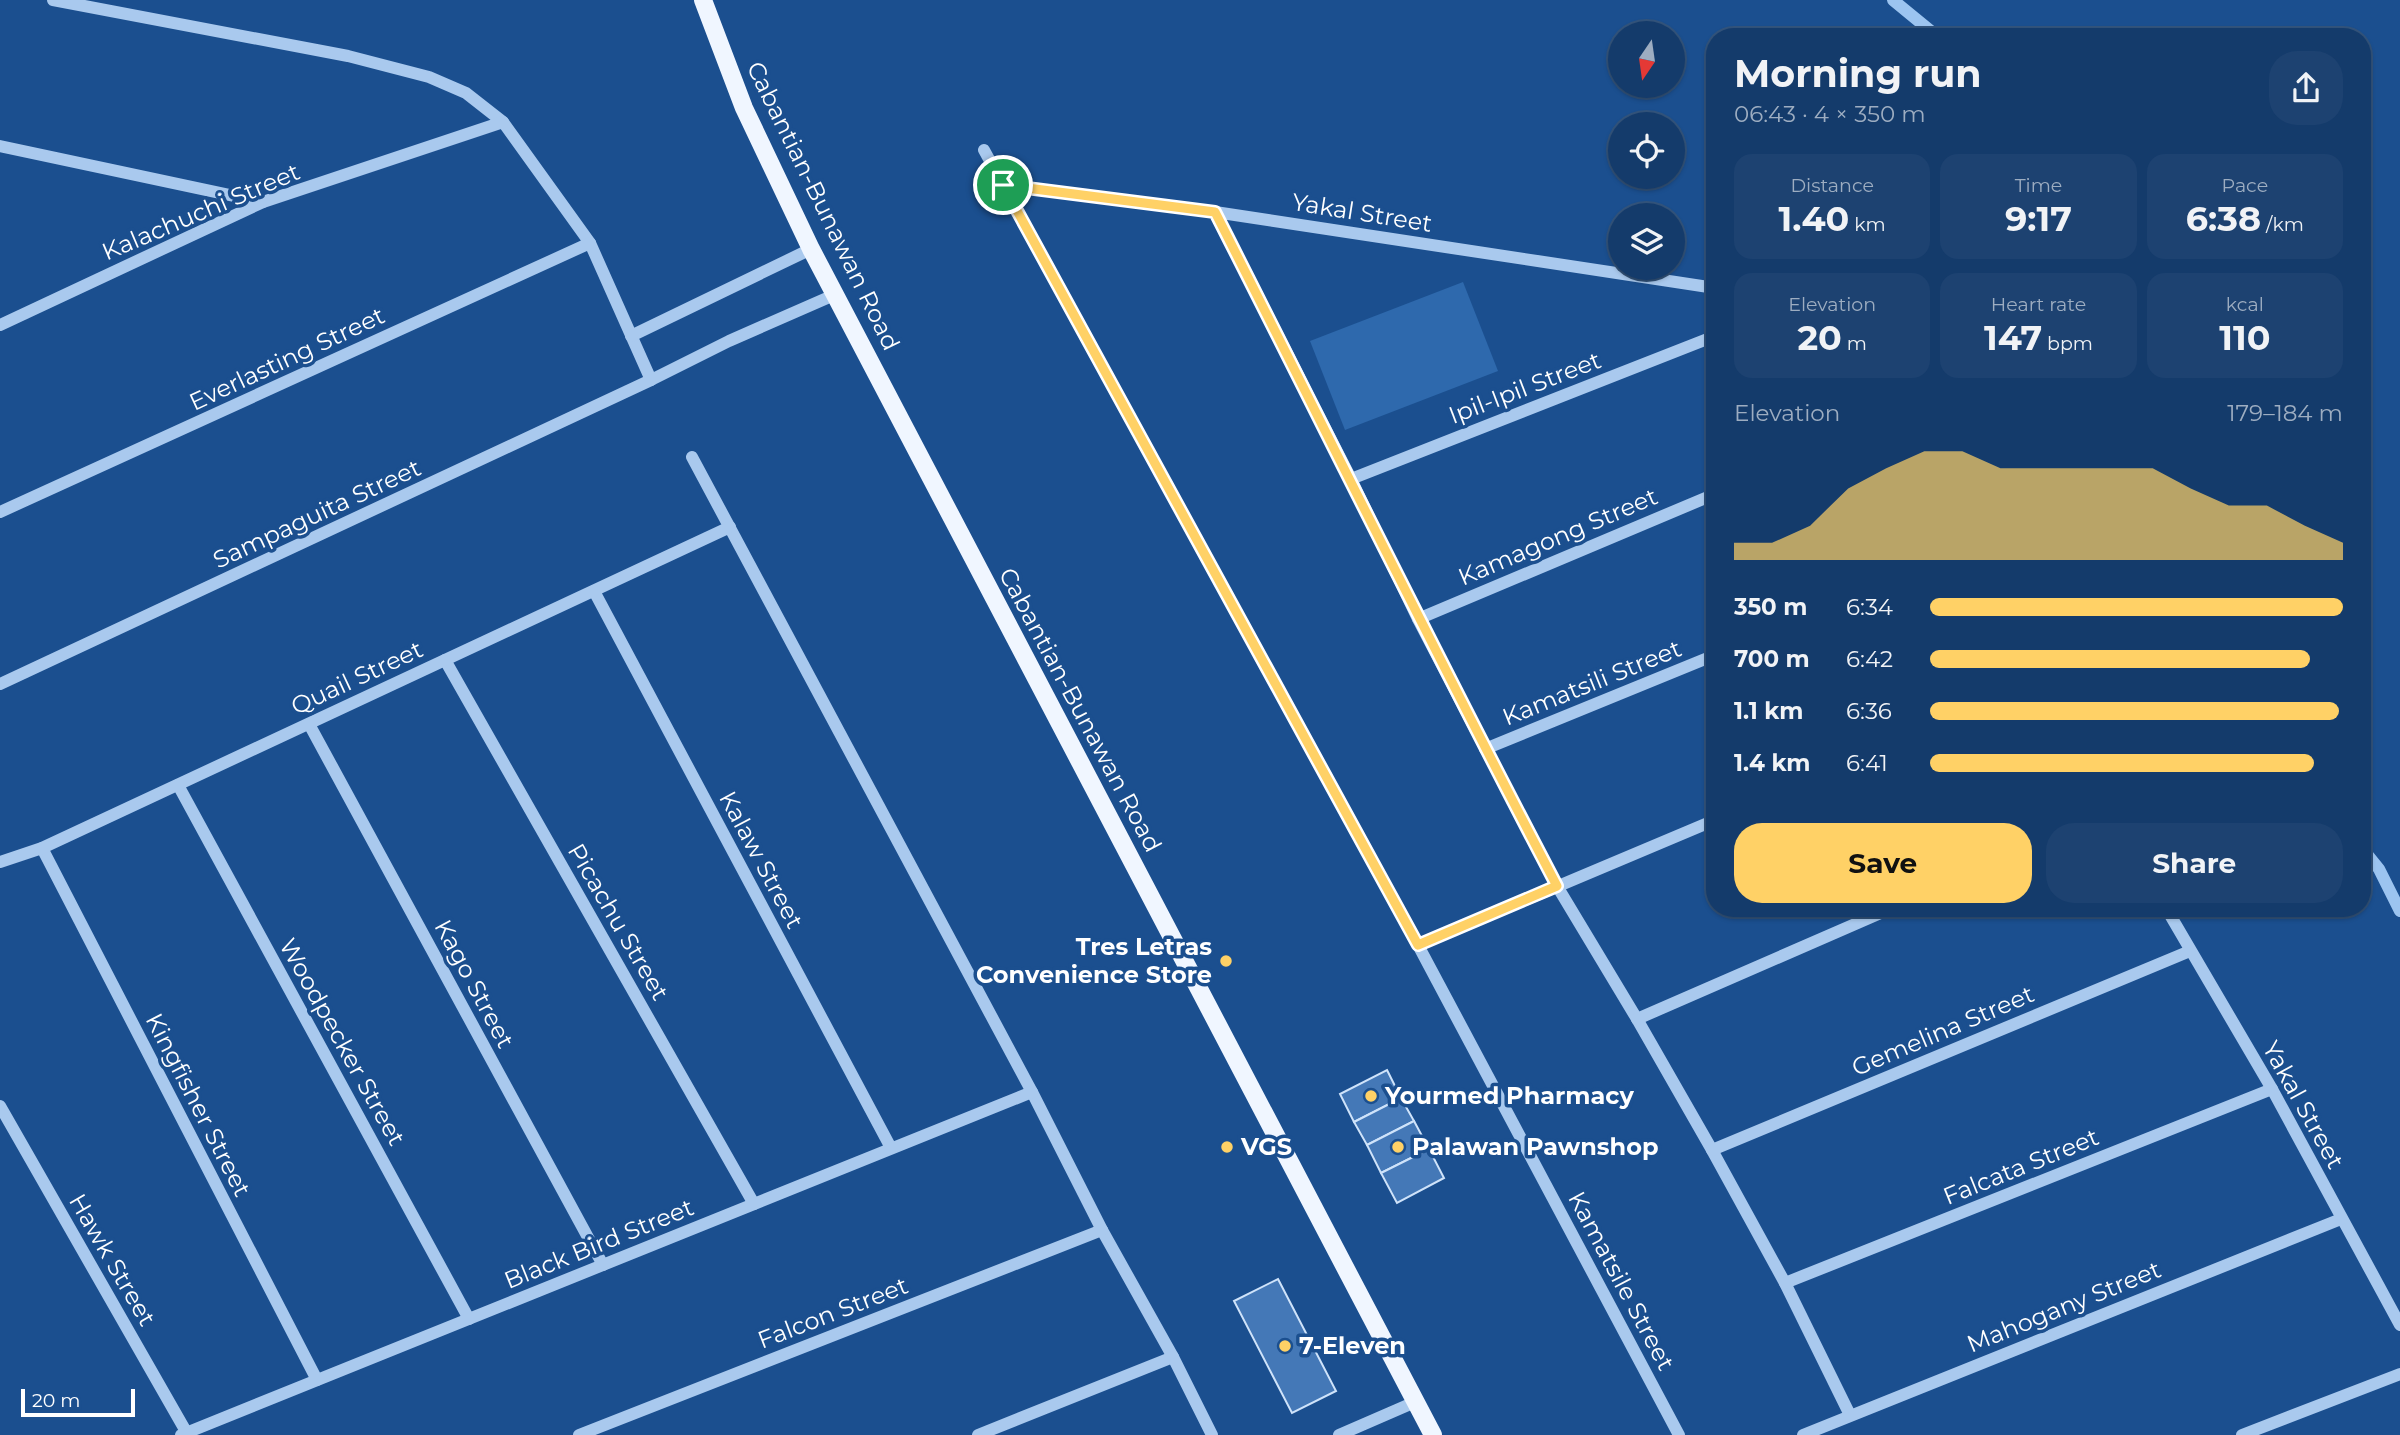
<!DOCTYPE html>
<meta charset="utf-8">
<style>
body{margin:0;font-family:Montserrat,sans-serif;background:#1d4271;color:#f1f3f6;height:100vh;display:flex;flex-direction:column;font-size:26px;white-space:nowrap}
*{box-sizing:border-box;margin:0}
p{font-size:23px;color:#9dadc1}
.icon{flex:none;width:38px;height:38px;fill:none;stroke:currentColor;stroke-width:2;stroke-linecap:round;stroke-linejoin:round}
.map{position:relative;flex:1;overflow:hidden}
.side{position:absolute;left:1706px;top:28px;width:665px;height:889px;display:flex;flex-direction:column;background:#143b6b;border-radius:28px;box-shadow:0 2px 5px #0004,0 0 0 2px #33557e}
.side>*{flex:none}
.needle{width:46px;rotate:193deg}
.fabs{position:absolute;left:1608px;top:21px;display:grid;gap:14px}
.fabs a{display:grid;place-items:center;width:77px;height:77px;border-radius:50%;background:#143b6b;box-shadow:0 2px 5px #0004,0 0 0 2px #33557e;font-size:35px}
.scale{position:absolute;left:21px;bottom:18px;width:114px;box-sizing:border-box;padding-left:7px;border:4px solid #fff;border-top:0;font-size:19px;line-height:24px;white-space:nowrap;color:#fff;-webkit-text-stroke:5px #1b4f8f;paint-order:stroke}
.pin{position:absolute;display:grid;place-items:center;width:60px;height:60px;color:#fff;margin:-30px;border:4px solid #fff;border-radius:50%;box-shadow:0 2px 7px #0007}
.round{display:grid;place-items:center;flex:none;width:74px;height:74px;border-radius:28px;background:#1d4271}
.overview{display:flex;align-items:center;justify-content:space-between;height:119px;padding:0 28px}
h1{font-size:38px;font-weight:700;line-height:52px}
.metrics{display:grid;grid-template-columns:repeat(3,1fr);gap:10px;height:119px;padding:7px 28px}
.metrics div{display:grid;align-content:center;border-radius:18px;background:#1d4271;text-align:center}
.metrics b{font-size:35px;font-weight:700}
.metrics small{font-size:19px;font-weight:400}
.metrics p{font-size:19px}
.chart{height:196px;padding:14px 28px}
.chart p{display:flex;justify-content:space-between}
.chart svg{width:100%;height:126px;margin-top:7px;fill:#ffd166;opacity:.7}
.action{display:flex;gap:14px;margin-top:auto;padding:14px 28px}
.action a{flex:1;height:80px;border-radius:28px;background:#ffd166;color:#111;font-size:28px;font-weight:700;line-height:80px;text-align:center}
.action a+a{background:#1d4271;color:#f1f3f6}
ul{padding:0 28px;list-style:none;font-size:23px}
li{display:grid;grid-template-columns:112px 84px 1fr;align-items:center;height:52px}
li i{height:18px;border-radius:9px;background:#ffd166}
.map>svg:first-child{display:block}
.green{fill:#2e69ad}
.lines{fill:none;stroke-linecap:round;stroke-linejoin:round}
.stream{stroke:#9cc4f0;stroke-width:12}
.building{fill:#4478b7;stroke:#cfe3fa;stroke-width:2}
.minor{stroke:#a9c9ee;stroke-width:12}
.major{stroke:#f0f6ff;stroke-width:18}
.route-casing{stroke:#fff;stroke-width:14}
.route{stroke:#ffd166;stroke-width:9}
.poi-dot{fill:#ffd166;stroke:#1b4f8f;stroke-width:2.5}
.labels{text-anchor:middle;stroke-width:7;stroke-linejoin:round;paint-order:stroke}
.street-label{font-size:24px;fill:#fff;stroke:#1b4f8f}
.poi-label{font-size:24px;font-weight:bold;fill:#fff;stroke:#1b4f8f;text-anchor:start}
</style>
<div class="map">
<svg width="2400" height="1435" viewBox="0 0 2400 1435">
<rect width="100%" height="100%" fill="#1b4f8f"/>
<path class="green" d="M1463,282L1498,371L1345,430L1310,341Z"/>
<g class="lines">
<g class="stream">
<path d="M1893,0L1938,37"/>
<path d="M2362,848L2379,869L2400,911"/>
</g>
</g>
<g class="building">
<path d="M1387,1070L1401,1098L1354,1122L1340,1094Z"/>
<path d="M1401,1098L1414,1121L1367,1145L1354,1122Z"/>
<path d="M1414,1121L1429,1149L1381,1173L1367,1145Z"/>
<path d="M1429,1149L1444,1178L1397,1203L1381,1173Z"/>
<path d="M1278,1279L1336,1391L1292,1413L1234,1301Z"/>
</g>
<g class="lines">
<g class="minor">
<path d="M53,0L348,56L429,77L466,93L503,122L590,243L651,380"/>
<path d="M0,146L263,202"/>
<path d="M984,150L1418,945L1679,1435"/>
<path d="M1003,185L1215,212L1715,288"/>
<path d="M1215,212L1351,479L1418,619L1557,886L1637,1019L1712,1150L1785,1283L1850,1415"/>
<path d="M0,325L263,202L503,122"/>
<path d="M631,336L811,249"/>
<path d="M692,457L1032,1092L1102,1230L1173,1357L1212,1435"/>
<path d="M1351,479L1715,336"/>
<path d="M0,512L590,243"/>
<path d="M594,591L891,1148"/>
<path d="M1418,619L1715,494"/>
<path d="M445,660L754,1204"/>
<path d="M0,684L651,380L729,341L834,295"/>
<path d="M309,724L603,1265"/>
<path d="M1485,749L1715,655"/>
<path d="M178,785L469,1319"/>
<path d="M42,848L317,1380"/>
<path d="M0,862L42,848L730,527"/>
<path d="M2166,908L2272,1089L2400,1325"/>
<path d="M1418,945L1715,820"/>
<path d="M1637,1019L1892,908"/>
<path d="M0,1106L188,1435"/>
<path d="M1712,1150L2190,951"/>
<path d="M1785,1283L2272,1089"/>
<path d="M181,1435L1032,1092"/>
<path d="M579,1435L1102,1230"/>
<path d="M978,1435L1173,1357"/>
<path d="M1339,1435L1415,1402"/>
<path d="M1803,1435L2341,1219"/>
<path d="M2242,1435L2400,1374"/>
</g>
<path class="major" d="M703,0L744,108L811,249L1433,1435"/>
</g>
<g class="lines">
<defs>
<path id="route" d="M1003,185L1215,212C1329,437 1440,663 1557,886L1418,945Z"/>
</defs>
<use href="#route" class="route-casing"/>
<use href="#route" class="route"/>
</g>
<g class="poi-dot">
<circle cx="1226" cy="961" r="7"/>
<circle cx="1371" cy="1096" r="7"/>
<circle cx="1227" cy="1147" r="7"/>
<circle cx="1398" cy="1147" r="7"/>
<circle cx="1285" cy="1346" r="7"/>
</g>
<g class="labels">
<g class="street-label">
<text transform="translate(823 206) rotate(64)" y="8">Cabantian-Bunawan Road</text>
<text transform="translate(201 212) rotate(-23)" y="8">Kalachuchi Street</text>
<text transform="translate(1362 213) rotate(9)" y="8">Yakal Street</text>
<text transform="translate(287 359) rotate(-25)" y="8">Everlasting Street</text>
<text transform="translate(1525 388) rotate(-21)" y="8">Ipil-Ipil Street</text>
<text transform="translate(317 514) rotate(-25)" y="8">Sampaguita Street</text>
<text transform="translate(1558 537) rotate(-23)" y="8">Kamagong Street</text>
<text transform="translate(357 678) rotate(-25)" y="8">Quail Street</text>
<text transform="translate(1592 683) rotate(-22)" y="8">Kamatsili Street</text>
<text transform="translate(1080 710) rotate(62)" y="8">Cabantian-Bunawan Road</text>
<text transform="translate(761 860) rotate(62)" y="8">Kalaw Street</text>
<text transform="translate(618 922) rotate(60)" y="8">Picachu Street</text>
<text transform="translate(474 984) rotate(62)" y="8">Kago Street</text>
<text transform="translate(1943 1031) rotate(-23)" y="8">Gemelina Street</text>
<text transform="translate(342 1042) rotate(61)" y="8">Woodpecker Street</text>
<text transform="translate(198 1105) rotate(63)" y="8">Kingfisher Street</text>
<text transform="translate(2303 1105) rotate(61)" y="8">Yakal Street</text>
<text transform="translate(2021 1167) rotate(-22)" y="8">Falcata Street</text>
<text transform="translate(599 1244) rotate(-22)" y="8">Black Bird Street</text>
<text transform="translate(112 1260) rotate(60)" y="8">Hawk Street</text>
<text transform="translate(1621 1281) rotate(62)" y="8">Kamatsile Street</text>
<text transform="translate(2064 1307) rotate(-22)" y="8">Mahogany Street</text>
<text transform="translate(833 1313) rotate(-21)" y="8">Falcon Street</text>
</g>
<g class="poi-label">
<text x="1212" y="955" text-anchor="end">Tres Letras<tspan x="1212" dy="28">Convenience Store</tspan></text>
<text x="1385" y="1104">Yourmed Pharmacy</text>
<text x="1241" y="1155">VGS</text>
<text x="1412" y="1155">Palawan Pawnshop</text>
<text x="1299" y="1354">7-Eleven</text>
</g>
</g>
</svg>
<div class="fabs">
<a><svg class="needle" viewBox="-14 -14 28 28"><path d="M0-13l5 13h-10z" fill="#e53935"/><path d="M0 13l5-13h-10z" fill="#9dadc1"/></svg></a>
<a><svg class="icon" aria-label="locate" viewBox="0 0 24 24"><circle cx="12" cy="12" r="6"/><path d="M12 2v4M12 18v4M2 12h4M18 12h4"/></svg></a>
<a><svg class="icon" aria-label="layers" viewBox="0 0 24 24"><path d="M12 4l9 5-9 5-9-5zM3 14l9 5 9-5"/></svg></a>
</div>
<div class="scale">20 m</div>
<div class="pin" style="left:1003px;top:185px;background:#1e9e55"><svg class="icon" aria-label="arrive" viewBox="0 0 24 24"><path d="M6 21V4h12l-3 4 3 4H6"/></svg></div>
<section class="side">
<div class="overview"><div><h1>Morning run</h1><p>06:43 · 4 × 350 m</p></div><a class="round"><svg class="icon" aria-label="share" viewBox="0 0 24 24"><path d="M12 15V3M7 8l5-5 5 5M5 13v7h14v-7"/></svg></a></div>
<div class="metrics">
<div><p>Distance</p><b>1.40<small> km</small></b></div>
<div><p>Time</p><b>9:17</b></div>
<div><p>Pace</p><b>6:38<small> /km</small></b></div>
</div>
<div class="metrics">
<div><p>Elevation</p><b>20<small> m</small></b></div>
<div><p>Heart rate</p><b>147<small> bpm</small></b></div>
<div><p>kcal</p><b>110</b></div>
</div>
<div class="chart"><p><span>Elevation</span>179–184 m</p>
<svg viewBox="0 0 160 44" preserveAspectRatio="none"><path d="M0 44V38L10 38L20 32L30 19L40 12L50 6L60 6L70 12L80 12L90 12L100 12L110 12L120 19L130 25L140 25L150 32L160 38V44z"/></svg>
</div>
<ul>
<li><b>350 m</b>6:34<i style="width:100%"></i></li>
<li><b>700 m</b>6:42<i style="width:92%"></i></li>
<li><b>1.1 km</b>6:36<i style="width:99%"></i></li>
<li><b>1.4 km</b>6:41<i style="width:93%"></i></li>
</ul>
<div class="action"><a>Save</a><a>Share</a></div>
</section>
</div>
